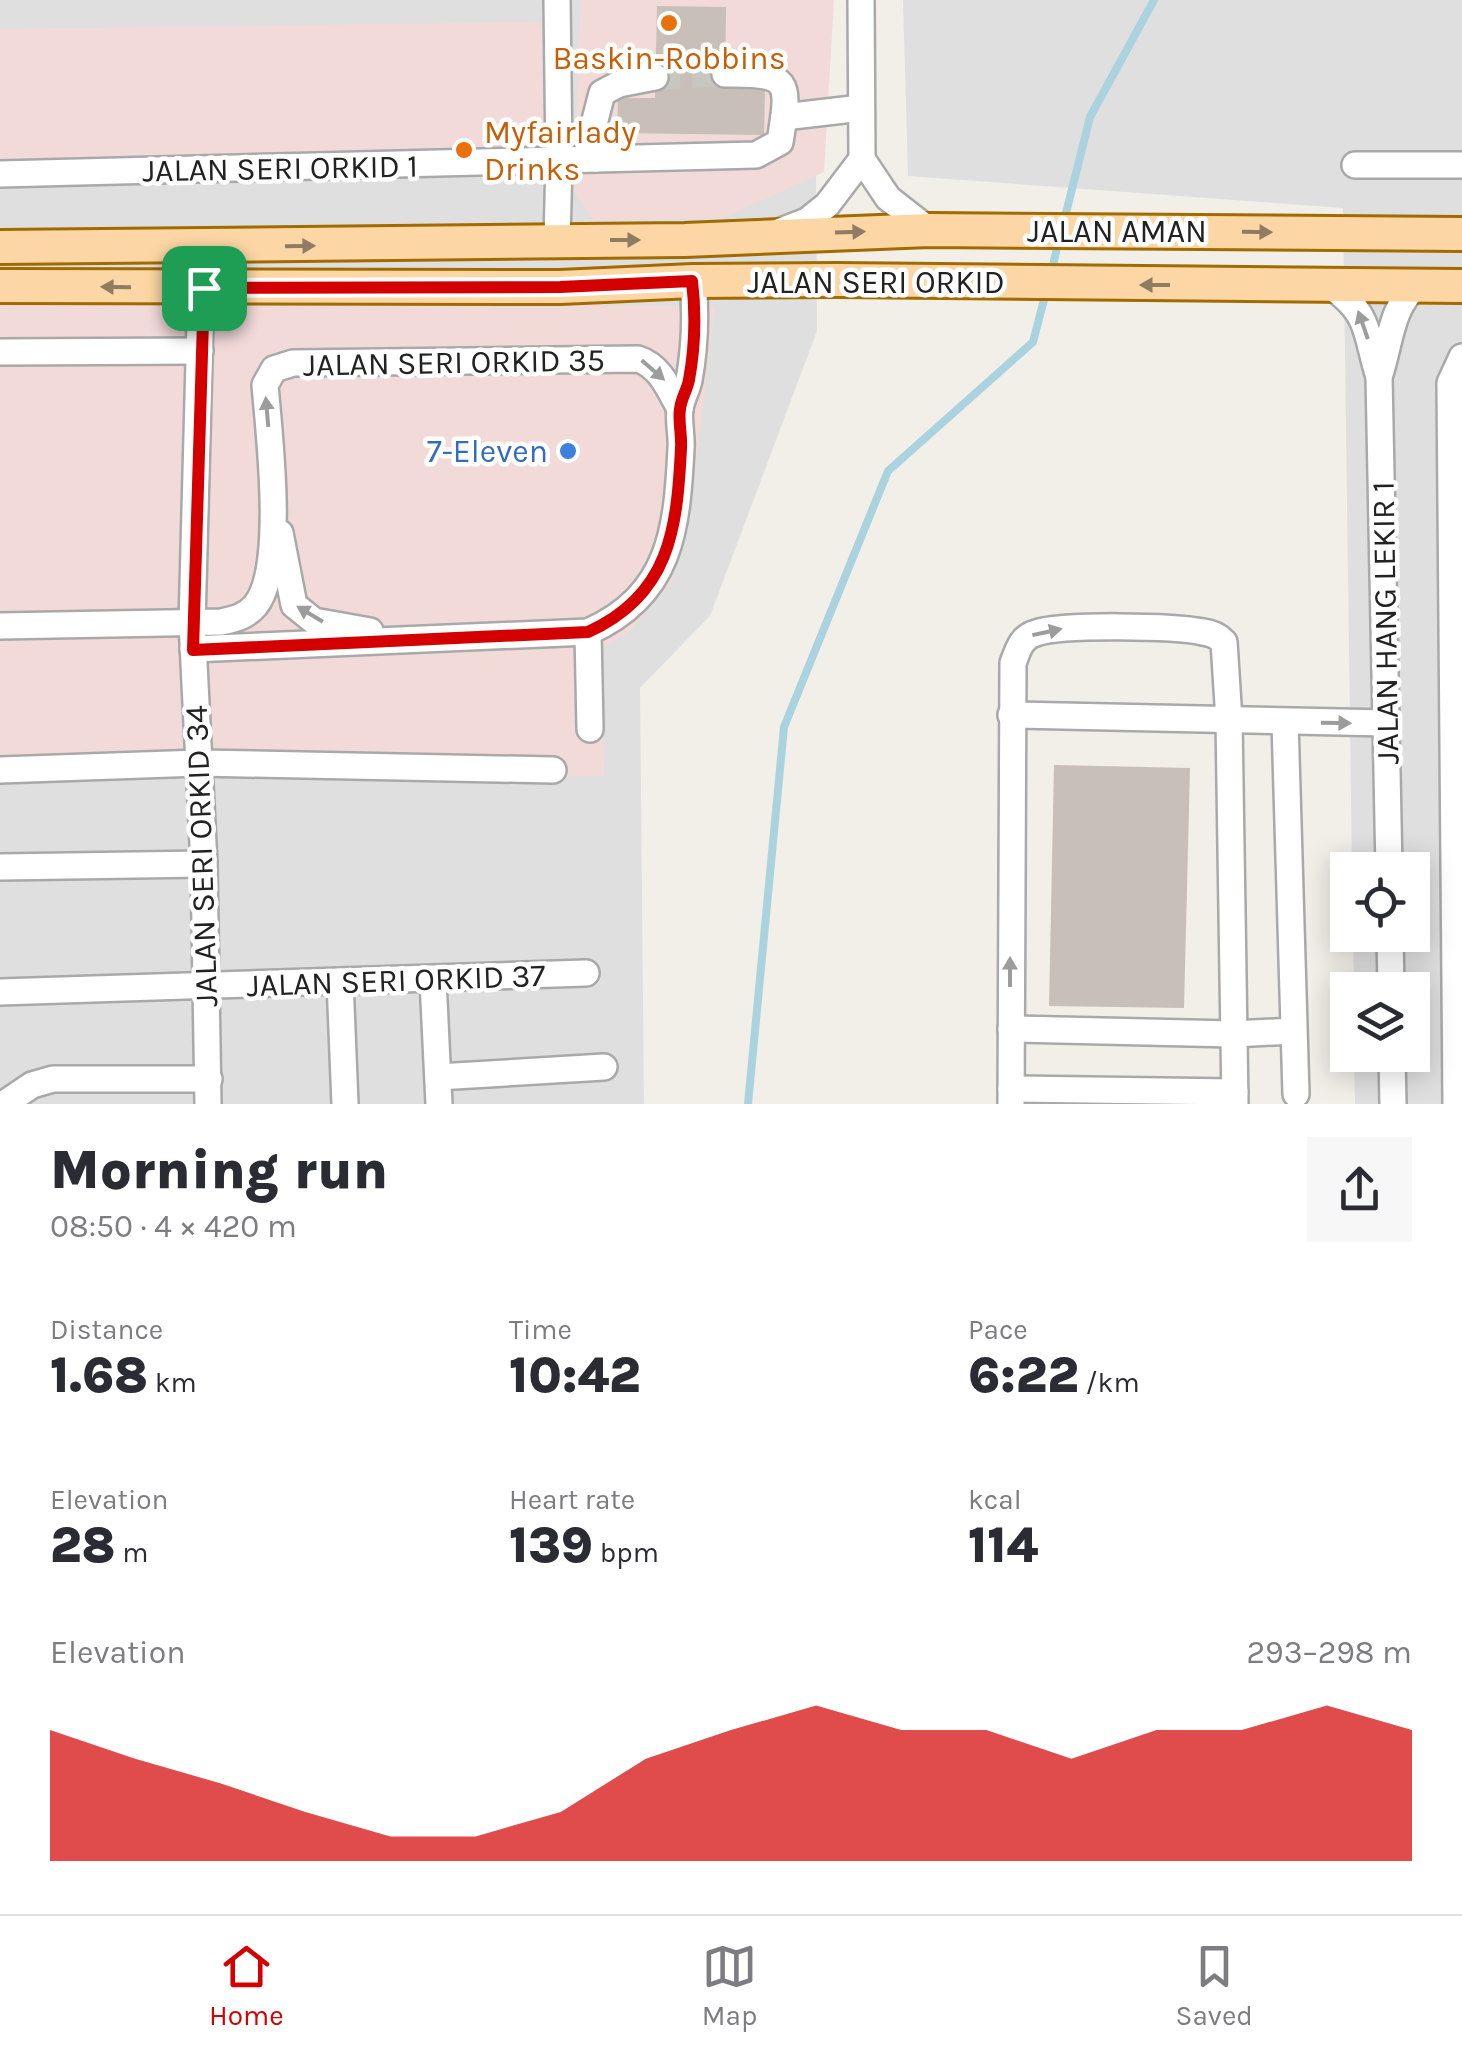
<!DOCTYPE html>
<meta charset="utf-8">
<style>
body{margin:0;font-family:Karla,sans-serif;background:#f7f7f7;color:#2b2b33;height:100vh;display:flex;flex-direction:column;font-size:38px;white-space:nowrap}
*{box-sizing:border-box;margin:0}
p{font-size:32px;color:#7c7c81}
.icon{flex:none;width:55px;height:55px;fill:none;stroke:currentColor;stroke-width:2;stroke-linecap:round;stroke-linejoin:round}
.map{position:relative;height:1104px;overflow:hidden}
.drawer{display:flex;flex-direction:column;background:#fff;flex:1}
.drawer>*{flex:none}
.tools{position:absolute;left:1330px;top:852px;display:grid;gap:20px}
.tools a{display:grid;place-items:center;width:100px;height:100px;border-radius:0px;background:#fff;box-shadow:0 5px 25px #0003;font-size:50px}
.pin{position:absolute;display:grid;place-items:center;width:85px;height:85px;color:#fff;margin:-42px;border-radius:20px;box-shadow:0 5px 15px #0006}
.round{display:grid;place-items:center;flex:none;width:105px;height:105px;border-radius:0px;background:#f7f7f7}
.overview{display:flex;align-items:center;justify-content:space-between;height:170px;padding:0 50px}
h1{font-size:55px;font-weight:800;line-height:75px}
.figures{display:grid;grid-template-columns:repeat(3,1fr);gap:15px;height:170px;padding:10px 50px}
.figures div{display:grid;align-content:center}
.figures b{font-size:50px;font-weight:800}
.figures small{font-size:28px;font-weight:400}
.figures p{font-size:28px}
.chart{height:280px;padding:20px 50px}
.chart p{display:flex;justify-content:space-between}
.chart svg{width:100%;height:180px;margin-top:10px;fill:#d40000;opacity:.7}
.dock{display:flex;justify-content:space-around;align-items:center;height:140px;border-top:2px solid #e1e1e2;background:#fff;font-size:28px;color:#7c7c81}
.dock a{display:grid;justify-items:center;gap:5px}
.dock .on{color:#d40000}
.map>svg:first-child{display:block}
.residential{fill:#e0dfdf}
.commercial{fill:#f2dad9}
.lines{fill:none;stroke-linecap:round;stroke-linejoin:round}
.stream{stroke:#aad3df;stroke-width:8}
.building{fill:#c7bfb8}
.minor-tunnel{stroke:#c8c6c1;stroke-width:25;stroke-dasharray:25 12;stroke-linecap:butt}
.minor-casing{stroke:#a9a9a9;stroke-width:30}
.major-casing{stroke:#a06b00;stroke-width:38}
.minor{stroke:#fff;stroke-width:25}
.major{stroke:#fcd6a4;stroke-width:32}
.oneway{fill:#8f7c63}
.oneway2{fill:#9c9c9c}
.route-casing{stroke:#fff;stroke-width:20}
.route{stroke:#d40000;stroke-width:12}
.food-dot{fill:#e8710a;stroke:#fff;stroke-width:4}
.shop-dot{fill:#3f7fe0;stroke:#fff;stroke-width:4}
.labels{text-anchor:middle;stroke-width:9;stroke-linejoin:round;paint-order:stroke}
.food-label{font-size:32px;fill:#c56008;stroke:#fff}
.street-label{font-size:32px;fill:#222;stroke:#fff}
.shop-label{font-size:32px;fill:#366cbe;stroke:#fff;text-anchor:end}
</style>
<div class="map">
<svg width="1462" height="1104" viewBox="0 0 1462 1104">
<rect width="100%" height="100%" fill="#f2efe9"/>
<g class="residential">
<path d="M0,0H815L817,331L710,616L640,688L644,1104H0Z"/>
<path d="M903,0H1462V1104H1355L1354,1055H1412V990H1354L1353,935H1412V870H1352L1343,208L908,176Z"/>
</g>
<g class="commercial">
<path d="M581,0H834L824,172L723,218L594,221L574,191Z"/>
<path d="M548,22L549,150L0,165V29Z"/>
<path d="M0,301L715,306L689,523L672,581L629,632L601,648L604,776L184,768L0,776Z"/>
</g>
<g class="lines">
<g class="stream">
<path d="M1064,221L1090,117L1154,0"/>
<path d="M1051,274L1059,239"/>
<path d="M748,1104L784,727L888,471L1033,342L1046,292"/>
</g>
</g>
<g class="building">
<path d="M657,6L726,7L725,87L765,88L764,135L617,133L618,98H655Z"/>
<path d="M1054,765L1190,768L1184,1008L1049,1006Z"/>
</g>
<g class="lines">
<path class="minor-tunnel" d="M655,77L725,74"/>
<defs>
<g id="minor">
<path d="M557,0L559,161L557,240"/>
<path d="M784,117L861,108"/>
<path d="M596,159L593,128L602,93L619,84L655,77"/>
<path d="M862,159L888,198L929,230"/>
<path d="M1355,165H1462"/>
<path d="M0,174L756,155L780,142C790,80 791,73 725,74"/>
<path d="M781,231L807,221L827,205L862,159L861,0"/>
<path d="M202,248L192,623L204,864L208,1104"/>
<path d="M1329,285C1371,313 1365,333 1379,377L1389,870"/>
<path d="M0,352L200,351"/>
<path d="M1379,377C1390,346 1390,308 1416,286"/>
<path d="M280,533L294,605L314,621L370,631"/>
<path d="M0,626L221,622C235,619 245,617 255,606C286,569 269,434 265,385L274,369L293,363L638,359C660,366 669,389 680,409"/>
<path d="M588,632L590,729"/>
<path d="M193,649L588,632C671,595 677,530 681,448C682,435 678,421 680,409C681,400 687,390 689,380C695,347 696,314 693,281"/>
<path d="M1011,715L1387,723"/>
<path d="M1285,722L1296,1094"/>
<path d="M0,770L199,763L553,770"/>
<path d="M0,867L204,864"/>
<path d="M1390,935L1391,990"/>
<path d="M433,980L439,1104"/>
<path d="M340,981L345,1104"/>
<path d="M0,992L586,973"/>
<path d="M1011,1029L1233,1034L1293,1031"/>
<path d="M1392,1055L1393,1104"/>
<path d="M438,1077L604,1067"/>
<path d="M1011,1089L1235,1092"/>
<path d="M4,1104L32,1085L53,1079H209"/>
<path d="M1011,1104L1013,663C1018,650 1021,637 1036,633C1062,624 1175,626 1203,632C1212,633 1218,636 1224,642L1229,720L1235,1104"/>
<path d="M1456,1104L1450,383L1462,357"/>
</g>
<g id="major">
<path d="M0,247L685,240L929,230L1462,234"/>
<path d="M0,286L560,287L693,281L837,280L1462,286"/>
</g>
</defs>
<use href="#minor" class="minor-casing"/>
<use href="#major" class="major-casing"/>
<use href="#minor" class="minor"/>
<use href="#major" class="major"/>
</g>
<defs><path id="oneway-solid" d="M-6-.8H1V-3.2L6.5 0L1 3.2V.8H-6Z" transform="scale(2.5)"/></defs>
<g class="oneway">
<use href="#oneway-solid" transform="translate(850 232) rotate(-2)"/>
<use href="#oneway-solid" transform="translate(1257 232) rotate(1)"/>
<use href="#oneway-solid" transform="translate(625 240)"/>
<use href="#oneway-solid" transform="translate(300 246) rotate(-1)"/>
<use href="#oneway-solid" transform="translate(1155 285) rotate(-180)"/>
<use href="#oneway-solid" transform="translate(116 287) rotate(-179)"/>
</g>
<g class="oneway2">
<use href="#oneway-solid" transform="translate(1363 325) rotate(-109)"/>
<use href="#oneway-solid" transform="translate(653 370) rotate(41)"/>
<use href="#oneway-solid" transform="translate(267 412) rotate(-95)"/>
<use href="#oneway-solid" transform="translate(310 614) rotate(-149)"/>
<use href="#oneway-solid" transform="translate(1047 632) rotate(-12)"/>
<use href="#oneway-solid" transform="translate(1336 723) rotate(1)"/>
<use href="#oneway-solid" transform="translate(1010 972) rotate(-90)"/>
</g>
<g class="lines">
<defs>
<path id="route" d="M692,281C696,314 695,347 689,380C687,390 681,399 680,409C678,421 682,435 681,448C677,529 670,595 588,632L193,650L204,288L560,287Z"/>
</defs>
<use href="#route" class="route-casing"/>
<use href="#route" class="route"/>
</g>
<g class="food-dot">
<circle cx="669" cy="23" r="10"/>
<circle cx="464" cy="150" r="10"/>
</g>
<circle class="shop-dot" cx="568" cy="451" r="10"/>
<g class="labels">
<g class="food-label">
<text x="669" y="69">Baskin-Robbins</text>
<text x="484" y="143" text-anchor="start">Myfairlady<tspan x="484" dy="37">Drinks</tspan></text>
</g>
<g class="street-label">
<text transform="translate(280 168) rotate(-1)" y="11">JALAN SERI ORKID 1</text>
<text x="1117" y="242">JALAN AMAN</text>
<text x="876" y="293">JALAN SERI ORKID</text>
<text transform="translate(454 362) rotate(-1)" y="11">JALAN SERI ORKID 35</text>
<text transform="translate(1385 623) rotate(-91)" y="11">JALAN HANG LEKIR 1</text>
<text transform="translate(201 856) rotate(-92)" y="11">JALAN SERI ORKID 34</text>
<text transform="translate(396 980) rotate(-2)" y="11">JALAN SERI ORKID 37</text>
</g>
<g class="shop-label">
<text x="548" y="462">7-Eleven</text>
</g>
</g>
</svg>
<div class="tools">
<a><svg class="icon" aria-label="locate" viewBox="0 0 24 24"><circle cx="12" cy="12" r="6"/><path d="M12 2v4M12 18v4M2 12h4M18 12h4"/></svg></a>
<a><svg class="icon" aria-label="layers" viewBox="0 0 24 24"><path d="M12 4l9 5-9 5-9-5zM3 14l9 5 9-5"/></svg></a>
</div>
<div class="pin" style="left:204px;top:288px;background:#1e9e55"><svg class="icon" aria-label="arrive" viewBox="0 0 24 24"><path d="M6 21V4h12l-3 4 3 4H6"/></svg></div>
</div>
<section class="drawer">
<div class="overview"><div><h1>Morning run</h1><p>08:50 · 4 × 420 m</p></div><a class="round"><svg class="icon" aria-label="share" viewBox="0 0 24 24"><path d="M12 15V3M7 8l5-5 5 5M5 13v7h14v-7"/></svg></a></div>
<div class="figures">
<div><p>Distance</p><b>1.68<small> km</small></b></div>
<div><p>Time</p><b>10:42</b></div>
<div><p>Pace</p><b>6:22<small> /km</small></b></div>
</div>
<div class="figures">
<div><p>Elevation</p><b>28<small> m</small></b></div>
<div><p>Heart rate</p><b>139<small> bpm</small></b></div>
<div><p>kcal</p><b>114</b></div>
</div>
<div class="chart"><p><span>Elevation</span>293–298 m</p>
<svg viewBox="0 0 160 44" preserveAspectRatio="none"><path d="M0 44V12L10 19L20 25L30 32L40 38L50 38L60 32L70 19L80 12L90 6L100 12L110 12L120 19L130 12L140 12L150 6L160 12V44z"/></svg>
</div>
</section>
<nav class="dock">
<a class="on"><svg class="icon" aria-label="home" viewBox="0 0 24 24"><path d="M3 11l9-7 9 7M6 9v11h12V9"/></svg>Home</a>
<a><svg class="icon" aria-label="map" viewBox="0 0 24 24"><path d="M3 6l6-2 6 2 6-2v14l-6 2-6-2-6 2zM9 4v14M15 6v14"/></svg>Map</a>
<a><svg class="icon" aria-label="saved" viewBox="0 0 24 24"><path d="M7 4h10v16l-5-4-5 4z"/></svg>Saved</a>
</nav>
